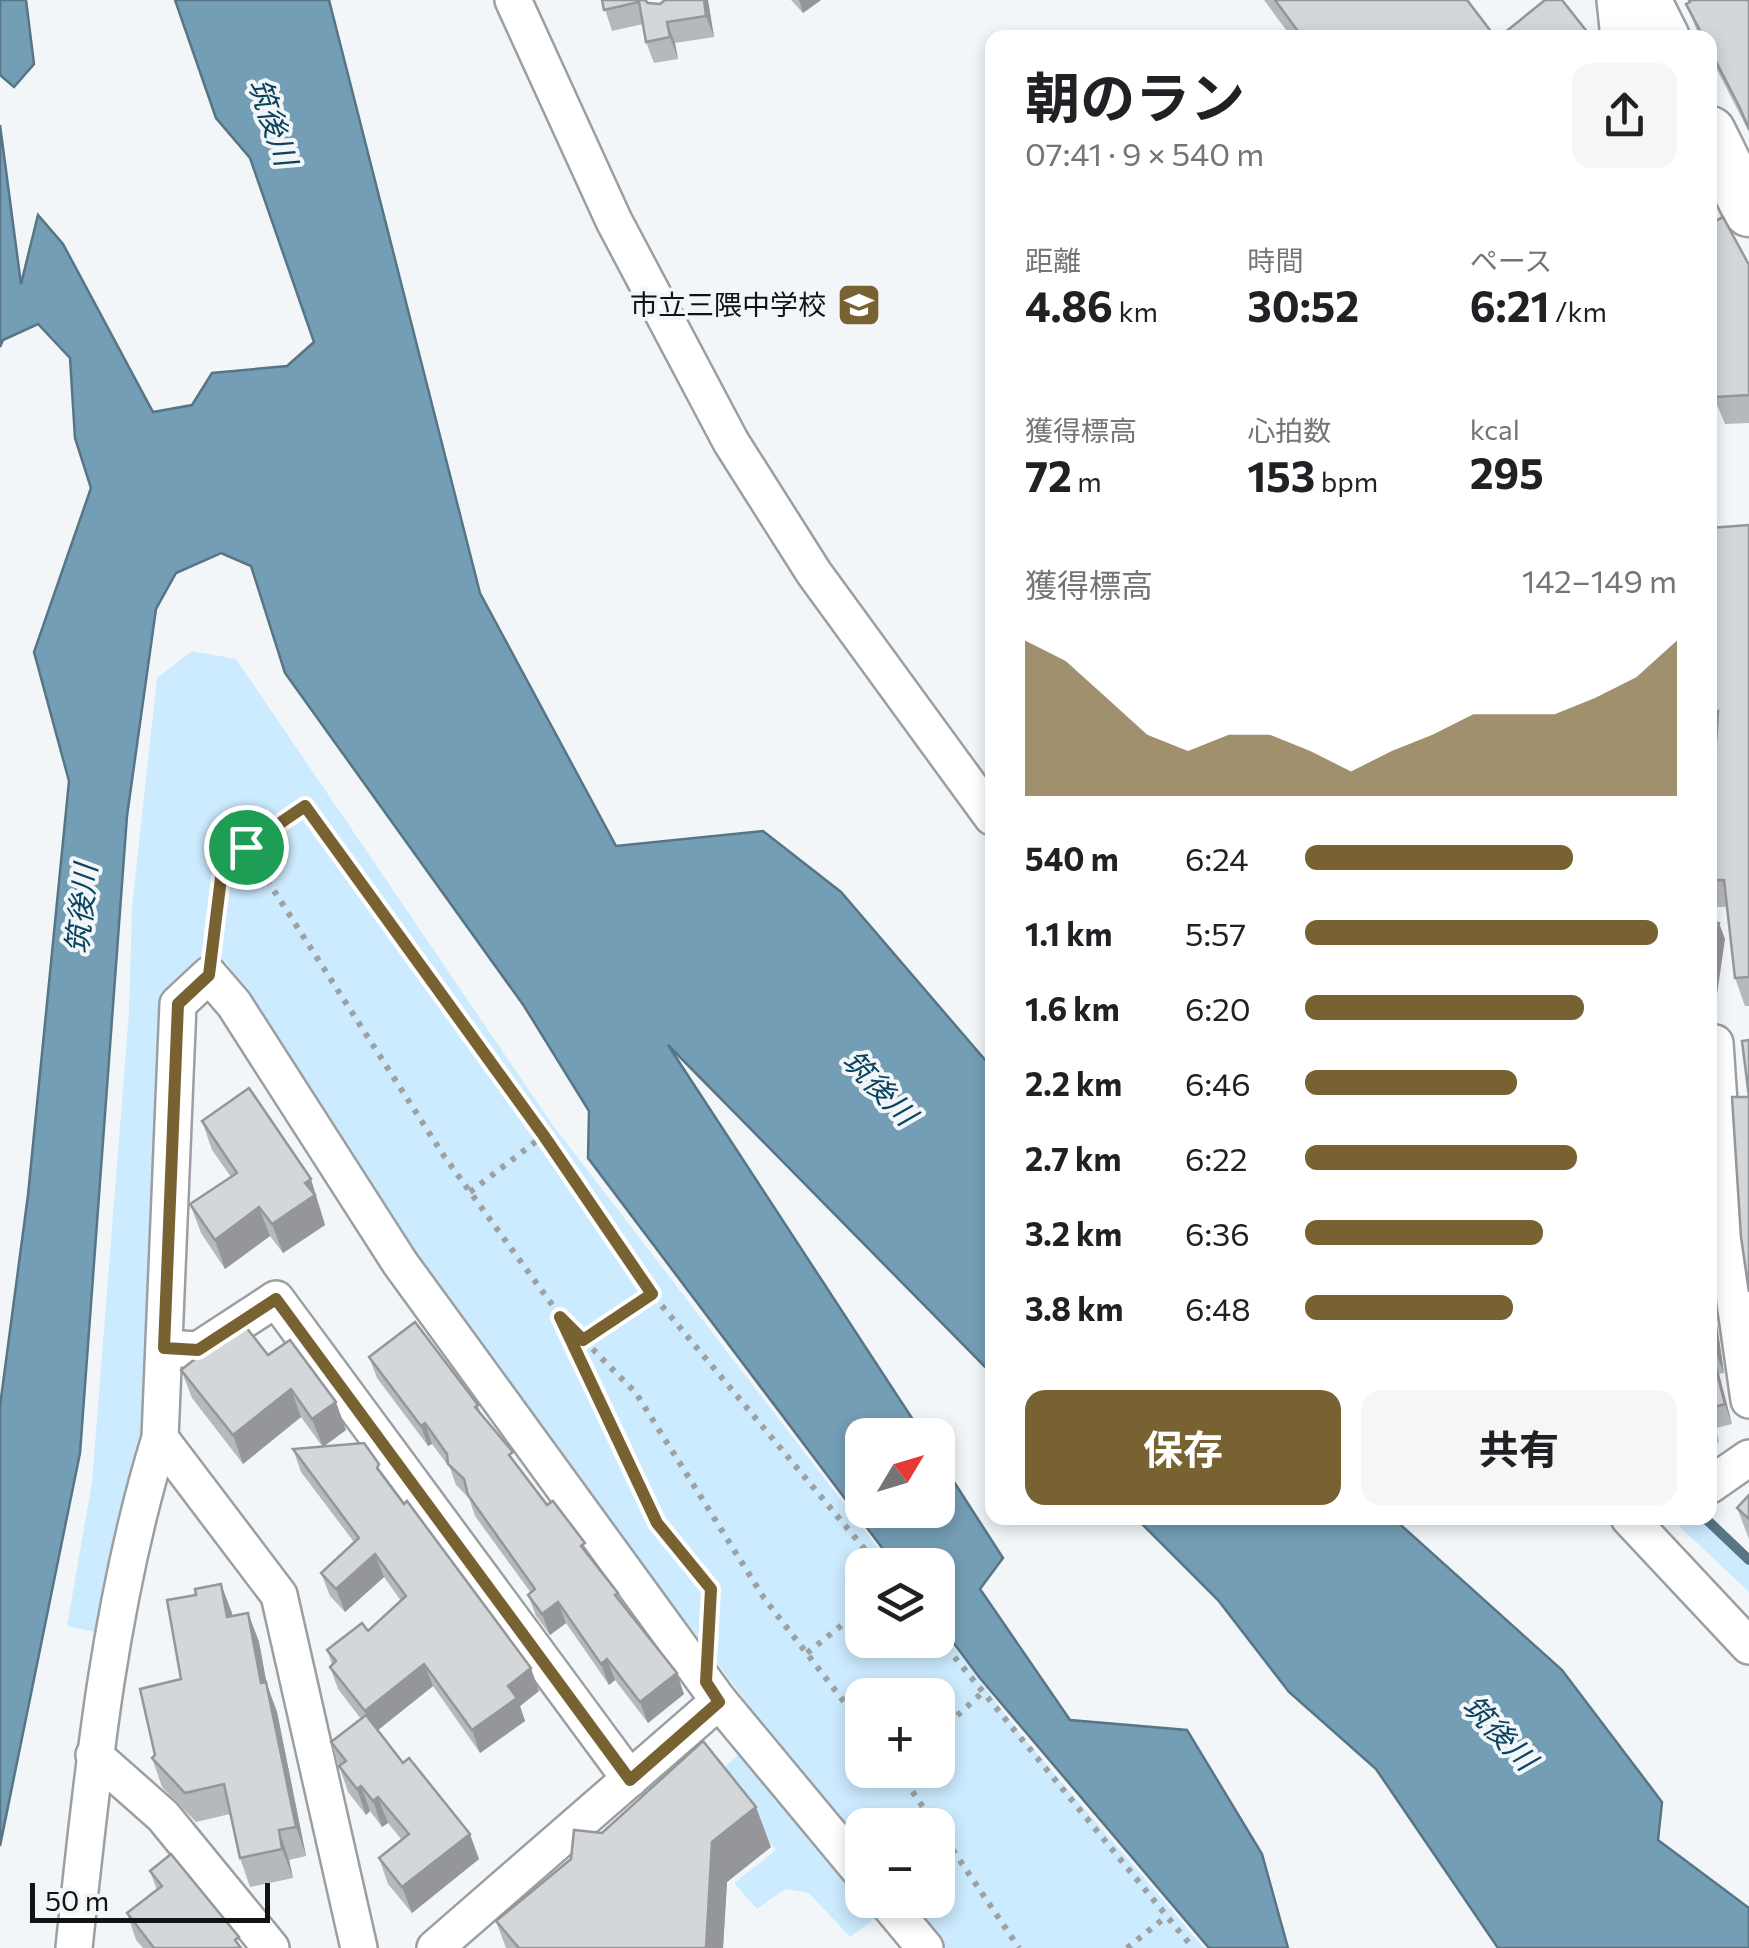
<!DOCTYPE html>
<html lang="ja">
<meta charset="utf-8">
<style>
body{margin:0;font-family:Commissioner,"Noto Sans JP",sans-serif;background:#f6f6f6;color:#202124;height:100vh;display:flex;flex-direction:column;font-size:38px;white-space:nowrap}
*{box-sizing:border-box;margin:0}
p{font-size:32px;color:#757577}
.icon{flex:none;width:55px;height:55px;fill:none;stroke:currentColor;stroke-width:2;stroke-linecap:round;stroke-linejoin:round}
.map{position:relative;flex:1;overflow:hidden}
.details{position:absolute;left:985px;top:30px;width:732px;height:1495px;display:flex;flex-direction:column;background:#fff;border-radius:20px;box-shadow:0 5px 15px #0003}
.details>*{flex:none}
.needle{width:65px;rotate:52deg}
.fabs{position:absolute;left:845px;top:1418px;display:grid;gap:20px}
.fabs a{display:grid;place-items:center;width:110px;height:110px;border-radius:20px;background:#fff;box-shadow:0 5px 15px #0003;font-size:50px}
.scale{position:absolute;left:30px;bottom:25px;width:240px;box-sizing:border-box;padding-left:10px;border:5px solid #121414;border-top:0;font-size:28px;line-height:35px;white-space:nowrap;color:#121414;-webkit-text-stroke:8px #f2f6f9;paint-order:stroke}
.pin{position:absolute;display:grid;place-items:center;width:85px;height:85px;color:#fff;margin:-42px;border:5px solid #fff;border-radius:50%;box-shadow:0 2px 10px #0007}
.round{display:grid;place-items:center;flex:none;width:105px;height:105px;border-radius:20px;background:#f6f6f6}
.summary{display:flex;align-items:center;justify-content:space-between;height:170px;padding:0 40px}
h1{font-size:55px;font-weight:700;line-height:75px}
.stats{display:grid;grid-template-columns:repeat(3,1fr);gap:15px;height:170px;padding:10px 40px}
.stats div{display:grid;align-content:center}
.stats b{font-size:42px;font-weight:700}
.stats small{font-size:28px;font-weight:400}
.stats p{font-size:28px}
.chart{height:280px;padding:20px 40px}
.chart p{display:flex;justify-content:space-between}
.chart svg{width:100%;height:180px;margin-top:10px;fill:#796232;opacity:.7}
.primary-button{display:flex;gap:20px;margin-top:auto;padding:20px 40px}
.primary-button a{flex:1;height:115px;border-radius:20px;background:#796232;color:#fff;font-size:40px;font-weight:700;line-height:115px;text-align:center}
.primary-button a+a{background:#f6f6f6;color:#202124}
ul{padding:0 40px;list-style:none;font-size:32px}
li{display:grid;grid-template-columns:160px 120px 1fr;align-items:center;height:75px}
li i{height:25px;border-radius:12px;background:#796232}
.map>svg:first-child{display:block}
.green{fill:#ccebfe;fill-rule:evenodd}
.water{fill:#749eb6;stroke:#577585;stroke-width:2.5}
.lines{fill:none;stroke-linecap:round;stroke-linejoin:round}
.stream{stroke:#577585;stroke-width:10}
.street-casing{stroke:#9b9fa2;stroke-width:40}
.secondary-casing{stroke:#9b9fa2;stroke-width:55}
.path{stroke:#9da1a2;stroke-width:6;stroke-dasharray:5 8;stroke-linecap:butt}
.street{stroke:#fff;stroke-width:35}
.secondary{stroke:#fff;stroke-width:50}
.wall{fill:#b5b9bb}
.shaded-wall{fill:#949699}
.building{fill:#d3d7da;stroke:#949699;stroke-width:2.5}
.route-casing{stroke:#fff;stroke-width:20}
.route{stroke:#796232;stroke-width:12}
.labels{text-anchor:middle;stroke-width:8;stroke-linejoin:round;paint-order:stroke}
.poi-label{font-size:28px;fill:#121414;stroke:#f2f6f9;text-anchor:end}
.water-label{font-size:30px;font-style:italic;fill:#0b445e;stroke:#f2f6f9}
</style>
<div class="map">
<svg width="1749" height="1948" viewBox="0 0 1749 1948">
<rect width="100%" height="100%" fill="#f2f6f9"/>
<g class="green">
<path d="M192,651L236,659L552,1124L891,1565H862V1640H938V1626L1022,1736L1204,1948H945L906,1900H938V1825H862V1846L750,1707L414,1258L226,962L169,991L146,1446L104,1634L67,1626L92,1482L129,1012L132,907L157,678ZM862,1695H938V1770H862Z"/>
<path d="M1684,1518H1701L1749,1564V1592L1677,1524Z"/>
<path d="M745,1748L862,1883V1900H877L886,1910L850,1937L809,1893L785,1889L757,1909L734,1883L776,1850L716,1776Z"/>
</g>
<g class="water">
<path d="M0,0H26L34,64L14,87L0,75Z"/>
<path d="M175,0H329L480,593L616,846L763,831L841,892L992,1068V1374L668,1045L923,1435H862V1510H938V1457L1003,1558L980,1589L1070,1720L1187,1730L1262,1854L1288,1948H1209L979,1677L938,1622V1565H895L588,1158L589,1111L524,1006L285,673L251,566L221,553L176,573L156,609L127,816L80,1453L0,1846V1406L28,1195L69,781L34,652L91,488L75,438L70,358L38,324L3,340L0,347V125L21,284L38,215L63,244L153,412L192,405L212,373L287,366L314,342L250,158L216,118Z"/>
<path d="M1136,1518H1393L1562,1670L1662,1802L1658,1840L1749,1908V1948H1498L1376,1769L1289,1692L1218,1600Z"/>
</g>
<g class="lines">
<path class="stream" d="M1705,1518L1749,1560"/>
<defs>
<g id="street">
<path d="M513,0L614,221L731,442L814,573L992,817"/>
<path d="M1615,0L1619,38"/>
<path d="M1715,1043L1730,1267L1749,1400"/>
<path d="M164,1348L198,1350L276,1299L630,1779"/>
<path d="M160,1438L279,1595L359,1948"/>
<path d="M1710,1485L1749,1458"/>
<path d="M1629,1518L1749,1646"/>
<path d="M94,1755L163,1816L271,1948"/>
<path d="M885,1900L925,1948"/>
<path d="M74,1948C92,1777 109,1603 160,1438L178,1004L209,975L234,1004L400,1263L719,1701L862,1873"/>
<path d="M435,1948L719,1701"/>
</g>
<g id="secondary">
<path d="M1645,0L1664,38"/>
<path d="M1710,132L1749,211"/>
</g>
</defs>
<use href="#street" class="street-casing"/>
<use href="#secondary" class="secondary-casing"/>
<g class="path">
<path d="M246,847L444,1156L561,1317L636,1393L764,1598L862,1725"/>
<path d="M213,944L221,878L238,852L305,806L543,1136L652,1294L878,1565"/>
<path d="M470,1192L543,1136"/>
<path d="M563,1323L657,1523L711,1589L709,1630"/>
<path d="M583,1340L652,1294"/>
<path d="M938,1637L1193,1948"/>
<path d="M807,1653L862,1609"/>
<path d="M938,1733L983,1692"/>
<path d="M898,1770L935,1825"/>
<path d="M938,1828L1019,1948"/>
<path d="M1127,1948L1167,1916"/>
</g>
<use href="#street" class="street"/>
<use href="#secondary" class="secondary"/>
</g>
<g class="wall">
<path d="M602,0L660,4L665,0H708L714,37L675,43L678,59L654,63L646,42L643,24L612,31Z"/>
<path d="M791,0H821L803,13Z"/>
<path d="M1264,0H1467L1496,38H1292Z"/>
<path d="M1749,0V132L1710,56V38H1700L1686,4L1690,2Z"/>
<path d="M1710,224L1749,265V423L1725,424L1710,388Z"/>
<path d="M1749,525V1006H1745L1735,978L1727,907H1717L1710,887V839L1717,738H1710V636H1714L1710,608V528Z"/>
<path d="M202,1121L321,1209L320,1210L325,1225L283,1253L270,1236L225,1269L201,1233L190,1204L231,1177L212,1150Z"/>
<path d="M1710,1277L1724,1373L1719,1374L1732,1424L1716,1428L1719,1442L1710,1444Z"/>
<path d="M268,1355L346,1430L323,1446L385,1478L539,1691L520,1706L525,1721L480,1753L433,1686L378,1730L479,1859L412,1913L388,1884L379,1858L402,1840L388,1823L382,1827L370,1811L366,1815L348,1792L331,1742L361,1719L338,1689L330,1667L332,1664L327,1650L368,1631L401,1601L384,1577L345,1612L330,1596L321,1573L354,1542L301,1472L293,1449L322,1446L301,1417L243,1464L192,1398L181,1370Z"/>
<path d="M369,1357L478,1405L481,1414L519,1468L590,1556L684,1694L648,1723L615,1680L609,1685L566,1623L550,1635L536,1616L528,1595L531,1593L475,1516L469,1498L456,1485L450,1468L432,1444L428,1446L377,1378Z"/>
<path d="M1749,1495V1539L1737,1508Z"/>
<path d="M248,1613L259,1642L266,1682L277,1712L306,1856L289,1860L293,1878L250,1887L240,1858L230,1814L196,1822L162,1787L152,1758L155,1755L232,1616Z"/>
<path d="M602,1833L771,1847L727,1882L723,1948H506L496,1921Z"/>
<path d="M150,1871L242,1948H143L136,1940L127,1913L157,1890Z"/>
</g>
<g class="shaded-wall">
<path d="M704,0H708L714,37L706,16Z"/>
<path d="M799,0H821L803,13Z"/>
<path d="M667,22L675,43L678,59L670,37Z"/>
<path d="M1719,923L1725,939L1713,1022L1710,1015V984Z"/>
<path d="M311,1179L325,1225L283,1253L272,1224L305,1183Z"/>
<path d="M259,1207L270,1236L225,1269L215,1240Z"/>
<path d="M1710,1277L1724,1373L1716,1353L1710,1308Z"/>
<path d="M1712,1354L1719,1374L1732,1424L1725,1404Z"/>
<path d="M291,1389L301,1417L243,1464L233,1435Z"/>
<path d="M336,1402L346,1430L323,1447L312,1419Z"/>
<path d="M425,1423L432,1444L428,1446L421,1426Z"/>
<path d="M375,1554L384,1577L345,1612L336,1589Z"/>
<path d="M221,1584L232,1613L238,1646L227,1617Z"/>
<path d="M558,1602L566,1623L550,1635L542,1614Z"/>
<path d="M248,1613L259,1642L272,1712L261,1683Z"/>
<path d="M607,1659L615,1680L609,1685L601,1664Z"/>
<path d="M424,1664L433,1686L373,1734L365,1711Z"/>
<path d="M531,1668L539,1691L520,1706L525,1721L480,1753L472,1730L508,1686Z"/>
<path d="M677,1673L684,1694L648,1723L640,1702Z"/>
<path d="M266,1682L277,1712L306,1856L296,1827Z"/>
<path d="M361,1786L370,1811L366,1815L357,1789Z"/>
<path d="M378,1797L388,1823L382,1827L373,1801Z"/>
<path d="M756,1807L771,1847L727,1882L723,1948H706L712,1842Z"/>
<path d="M279,1830L289,1860L293,1878L282,1849Z"/>
<path d="M470,1834L479,1859L412,1913L402,1887Z"/>
</g>
<g class="building">
<path d="M602,0H645L648,3L660,4L665,0H704L706,16L667,22L670,37L646,42L639,2L604,10Z"/>
<path d="M1275,0H1467L1496,38H1303Z"/>
<path d="M1545,0H1562L1592,38H1498Z"/>
<path d="M1689,0H1749V129L1740,108L1710,50V38H1704L1686,4L1690,2Z"/>
<path d="M1723,217L1749,265V395L1715,397L1713,372H1710V224Z"/>
<path d="M1749,525V977L1735,978L1724,880H1710V839L1718,711H1710V636H1714L1710,595V528Z"/>
<path d="M1710,922L1719,923L1710,984Z"/>
<path d="M1749,1040V1292L1741,1237L1732,1097H1749L1742,1041Z"/>
<path d="M249,1088L311,1179L305,1183L315,1195L272,1224L259,1207L215,1240L190,1204L237,1173L202,1121Z"/>
<path d="M1710,1308L1716,1353L1712,1354L1725,1404L1710,1408Z"/>
<path d="M242,1322L268,1355L290,1340L336,1402L312,1419L291,1389L233,1435L181,1370Z"/>
<path d="M415,1322L478,1405L475,1407L513,1452L509,1455L547,1505L553,1501L585,1543L581,1546L618,1593L615,1595L677,1673L640,1702L607,1659L601,1664L558,1602L542,1614L528,1595L535,1589L468,1495L464,1479L448,1464L447,1454L425,1423L421,1426L369,1357Z"/>
<path d="M364,1443L379,1464L377,1468L404,1504L407,1501L531,1668L508,1686L517,1698L472,1730L424,1664L365,1711L330,1667L336,1661L327,1650L362,1623L368,1631L406,1596L375,1554L336,1589L321,1573L359,1538L293,1449Z"/>
<path d="M1749,1495V1519L1737,1508Z"/>
<path d="M221,1584L227,1617L248,1613L261,1683L266,1682L296,1827L279,1830L282,1849L240,1858L224,1784L185,1793L152,1758L155,1755L140,1689L181,1679L167,1600L196,1595L195,1589Z"/>
<path d="M366,1715L403,1763L409,1758L470,1834L402,1887L379,1858L409,1834L378,1797L373,1801L361,1786L357,1789L339,1766L346,1761L331,1742Z"/>
<path d="M703,1741L756,1807L712,1842L706,1948H519L496,1921L571,1859L574,1830L602,1833Z"/>
<path d="M171,1854L239,1937L235,1940L241,1948H154L127,1913L162,1886L150,1871Z"/>
</g>
<g class="lines">
<defs>
<path id="route" d="M305,806L544,1136L652,1294L583,1340L560,1317L657,1523L711,1589L706,1682L719,1702L630,1780L276,1299L198,1350L164,1348L178,1004L209,975L221,878L238,852Z"/>
</defs>
<use href="#route" class="route-casing"/>
<use href="#route" class="route"/>
</g>
<defs>
<symbol id="school-square" viewBox="-11 -11 22 22"><rect x="-9" y="-9" width="18" height="18" rx="4" fill="#796232" stroke="#f2f6f9"/><path d="M0-5L7-2L0 1L-7-2ZM-4 1L0 2.5L4 1V4Q0 6-4 4Z" fill="#fff"/></symbol>
</defs>
<g fill-rule="evenodd">
<use href="#school-square" x="834" y="280" width="50" height="50"/>
</g>
<g class="labels">
<g class="poi-label">
<text x="826" y="315">市立三隈中学校</text>
</g>
<g class="water-label">
<text transform="translate(272 122) rotate(71)" y="10">筑後川</text>
<text transform="translate(82 909) rotate(-84)" y="10">筑後川</text>
<text transform="translate(879 1088) rotate(46)" y="10">筑後川</text>
<text transform="translate(1499 1733) rotate(46)" y="10">筑後川</text>
</g>
</g>
</svg>
<div class="fabs">
<a><svg class="needle" viewBox="-14 -14 28 28"><path d="M0-13l5 13h-10z" fill="#e53935"/><path d="M0 13l5-13h-10z" fill="#757577"/></svg></a>
<a><svg class="icon" aria-label="layers" viewBox="0 0 24 24"><path d="M12 4l9 5-9 5-9-5zM3 14l9 5 9-5"/></svg></a>
<a>+</a>
<a>−</a>
</div>
<div class="scale">50 m</div>
<div class="pin" style="left:246px;top:847px;background:#1e9e55"><svg class="icon" aria-label="arrive" viewBox="0 0 24 24"><path d="M6 21V4h12l-3 4 3 4H6"/></svg></div>
<section class="details">
<div class="summary"><div><h1>朝のラン</h1><p>07:41 · 9 × 540 m</p></div><a class="round"><svg class="icon" aria-label="share" viewBox="0 0 24 24"><path d="M12 15V3M7 8l5-5 5 5M5 13v7h14v-7"/></svg></a></div>
<div class="stats">
<div><p>距離</p><b>4.86<small> km</small></b></div>
<div><p>時間</p><b>30:52</b></div>
<div><p>ペース</p><b>6:21<small> /km</small></b></div>
</div>
<div class="stats">
<div><p>獲得標高</p><b>72<small> m</small></b></div>
<div><p>心拍数</p><b>153<small> bpm</small></b></div>
<div><p>kcal</p><b>295</b></div>
</div>
<div class="chart"><p><span>獲得標高</span>142–149 m</p>
<svg viewBox="0 0 160 44" preserveAspectRatio="none"><path d="M0 44V6L10 11L20 20L30 29L40 33L50 29L60 29L70 33L80 38L90 33L100 29L110 24L120 24L130 24L140 20L150 15L160 6V44z"/></svg>
</div>
<ul>
<li><b>540 m</b>6:24<i style="width:72%"></i></li>
<li><b>1.1 km</b>5:57<i style="width:95%"></i></li>
<li><b>1.6 km</b>6:20<i style="width:75%"></i></li>
<li><b>2.2 km</b>6:46<i style="width:57%"></i></li>
<li><b>2.7 km</b>6:22<i style="width:73%"></i></li>
<li><b>3.2 km</b>6:36<i style="width:64%"></i></li>
<li><b>3.8 km</b>6:48<i style="width:56%"></i></li>
</ul>
<div class="primary-button"><a>保存</a><a>共有</a></div>
</section>
</div>
